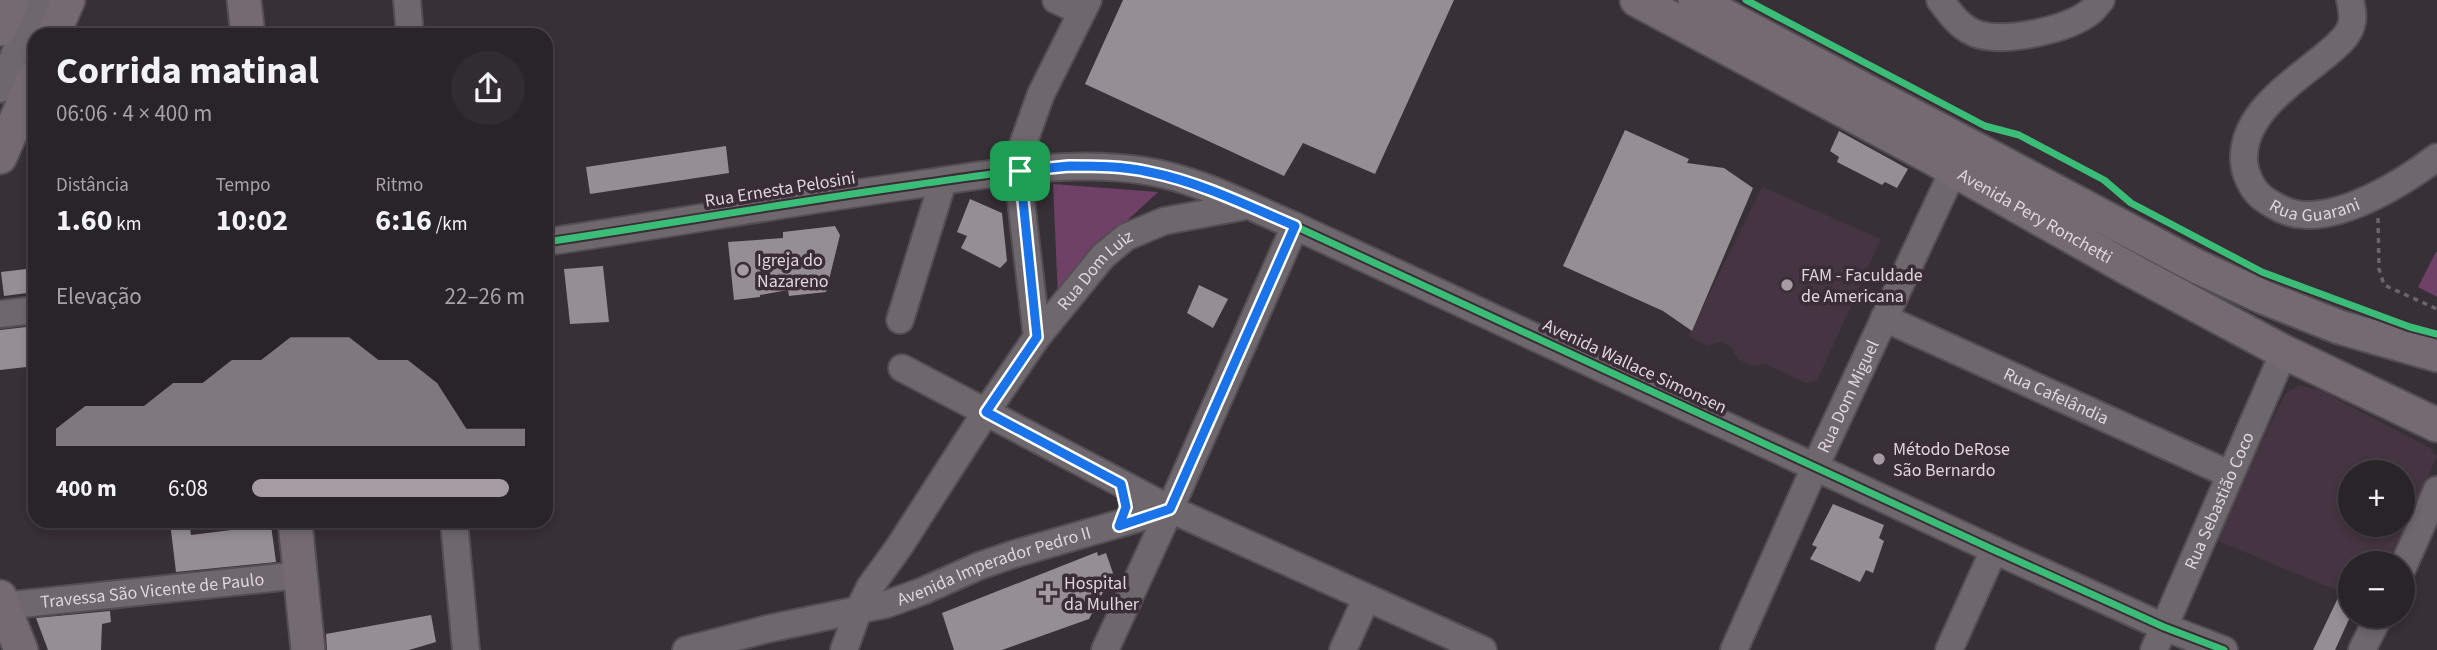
<!DOCTYPE html>
<html lang="pt">
<meta charset="utf-8">
<style>
body{margin:0;font-family:"Source Sans 3",sans-serif;background:#312c30;color:#f1f3f6;height:100vh;display:flex;flex-direction:column;font-size:26px;white-space:nowrap}
*{box-sizing:border-box;margin:0}
p{font-size:23px;color:#a5a4a8}
.icon{flex:none;width:38px;height:38px;fill:none;stroke:currentColor;stroke-width:2;stroke-linecap:round;stroke-linejoin:round}
.map{position:relative;flex:1;overflow:hidden}
.sheet{position:absolute;left:28px;top:28px;width:525px;height:500px;display:flex;flex-direction:column;background:#292428;border-radius:21px;box-shadow:0 4px 10px #0003,0 0 0 2px #454145}
.sheet>*{flex:none}
.controls{position:absolute;left:2338px;top:460px;display:grid;gap:14px}
.controls a{display:grid;place-items:center;width:77px;height:77px;border-radius:50%;background:#292428;box-shadow:0 4px 10px #0003,0 0 0 2px #454145;font-size:35px}
.pin{position:absolute;display:grid;place-items:center;width:60px;height:60px;color:#fff;margin:-30px;border-radius:14px;box-shadow:0 4px 10px #0006}
.round{display:grid;place-items:center;flex:none;width:74px;height:74px;border-radius:37px;background:#312c30}
.overview{display:flex;align-items:center;justify-content:space-between;height:119px;padding:0 28px}
h1{font-size:38px;font-weight:700;line-height:52px}
.metrics{display:grid;grid-template-columns:repeat(3,1fr);gap:10px;height:119px;padding:7px 28px}
.metrics div{display:grid;align-content:center}
.metrics b{font-size:30px;font-weight:700}
.metrics small{font-size:19px;font-weight:400}
.metrics p{font-size:19px}
.chart{height:196px;padding:14px 28px}
.chart p{display:flex;justify-content:space-between}
.chart svg{width:100%;height:126px;margin-top:7px;fill:#a49ca2;opacity:.7}
ul{padding:0 28px;list-style:none;font-size:23px}
li{display:grid;grid-template-columns:112px 84px 1fr;align-items:center;height:52px}
li i{height:18px;border-radius:9px;background:#a49ca2}
.map>svg:first-child{display:block}
.built{fill:#453441;fill-rule:evenodd}
.green{fill:#6f4167}
.building{fill:#958f94}
.lines{fill:none;stroke-linecap:round;stroke-linejoin:round}
.minor-casing{stroke:#544e53;stroke-width:30}
.major-casing{stroke:#544e53;stroke-width:37}
.path{stroke:#6b666a;stroke-width:3.5;stroke-dasharray:5 5;stroke-linecap:butt}
.minor{stroke:#6e686d;stroke-width:26}
.major{stroke:#746b72;stroke-width:33}
.cycleway-casing{stroke:#3a2d37;stroke-width:11}
.cycleway{stroke:#3abd76;stroke-width:7}
.route-casing{stroke:#fff;stroke-width:14}
.route{stroke:#1a73e8;stroke-width:9}
.poi-dot{fill:#a49ca2;stroke:#3a2d37;stroke-width:2.5}
.labels{text-anchor:middle;stroke-width:7;stroke-linejoin:round;paint-order:stroke}
.street-label{font-size:18px;fill:#ded6dc;stroke:#3a2d37}
.poi-label{font-size:18px;fill:#ded6dc;stroke:#3a2d37;text-anchor:start}
</style>
<div class="map">
<svg width="2437" height="650" viewBox="0 0 2437 650">
<rect width="100%" height="100%" fill="#373036"/>
<g class="built">
<path d="M1762,187L1881,239L1817,381L1805,383L1765,364L1751,366L1738,359L1731,347L1721,342L1707,346L1688,336Z"/>
<path d="M2299,385L2322,391L2430,448L2437,456L2391,563L2350,564V596L2213,539L2285,394ZM2350,472H2403V525H2350Z"/>
</g>
<g class="green">
<path d="M1053,184L1158,192L1105,241L1058,299Z"/>
<path d="M2436,252H2437V297L2418,287Z"/>
</g>
<g class="building">
<path d="M1123,0H1454L1375,174L1303,143L1284,176L1085,84Z"/>
<path d="M1625,130L1689,159L1687,163L1724,168L1753,188L1692,331L1663,311L1563,266Z"/>
<path d="M1839,131L1908,169L1897,188L1885,182L1882,185L1837,162L1839,157L1830,151Z"/>
<path d="M726,146L729,173L590,194L586,167Z"/>
<path d="M970,199L1002,213L1007,261L1000,268L961,248L967,236L957,232Z"/>
<path d="M835,226L840,235L826,292L789,296L788,290L760,295V297L734,300L728,242L783,238V232Z"/>
<path d="M603,266L609,322L570,324L564,269Z"/>
<path d="M35,268V292L4,296L1,272Z"/>
<path d="M1199,285L1228,299L1213,328L1187,313Z"/>
<path d="M35,326V366L0,370V330Z"/>
<path d="M1833,504L1884,525L1879,538L1884,541L1873,573L1866,570L1860,582L1810,559L1817,547L1812,545Z"/>
<path d="M170,522H189L191,535L271,525L276,562L176,572Z"/>
<path d="M1097,552L1098,556L1106,553L1113,573L1089,619L1002,650H954L942,613Z"/>
<path d="M2350,573V617L2335,650H2313Z"/>
<path d="M110,611L111,622L102,624L101,650H48L36,618Z"/>
<path d="M431,615L436,642L409,650H327L326,634Z"/>
</g>
<g class="lines">
<defs>
<g id="minor">
<path d="M407,0L410,35"/>
<path d="M1056,0L1082,12"/>
<path d="M1940,0C1951,15 1962,30 1980,35C2008,42 2067,30 2090,12C2094,9 2097,4 2101,0"/>
<path id="s1" d="M2350,0C2352,9 2354,18 2351,26C2347,38 2336,46 2327,54C2296,80 2246,110 2244,155C2243,172 2252,192 2267,201C2279,209 2292,215 2306,215C2349,216 2404,182 2437,157"/>
<path d="M0,89L37,0"/>
<path d="M546,242C669,224 791,202 914,185C991,174 1068,159 1146,171C1197,179 1248,206 1295,226L1994,550L2164,627L2224,650"/>
<path d="M0,314L35,310"/>
<path id="s2" d="M1884,318L2229,474"/>
<path d="M900,320L943,181"/>
<path d="M1037,337L1021,201L1020,171L1022,147L1041,94L1088,0"/>
<path d="M902,368L1170,509"/>
<path d="M454,522L466,650"/>
<path d="M2403,567L2437,490"/>
<path id="s3" d="M3,606L301,575"/>
<path id="s4" d="M686,650L767,629L887,604L923,591L979,566L1014,554L1170,509L1483,650"/>
<path id="s5" d="M844,650L858,611L870,587L899,547L986,412L1037,337L1103,256L1126,237L1164,221L1246,206"/>
<path d="M1105,650L1170,509L1295,226"/>
<path d="M1343,650L1366,599"/>
<path id="s6" d="M1734,650L1815,467L1962,152"/>
<path d="M1949,650L1994,550"/>
<path id="s7" d="M2154,650L2284,352"/>
<path d="M2362,650L2379,616"/>
</g>
<g id="major">
<path d="M244,0L248,35"/>
<path id="s8" d="M1637,0L1929,156L2131,270L2284,352L2437,425"/>
<path d="M1695,0L2196,266L2263,297L2339,327L2437,355"/>
<path d="M0,29L12,0"/>
<path d="M53,35L68,0"/>
<path d="M0,157L35,76"/>
<path d="M295,522L308,650"/>
<path d="M0,597L21,650"/>
</g>
</defs>
<use href="#minor" class="minor-casing"/>
<use href="#major" class="major-casing"/>
<path class="path" d="M2378,218L2379,269L2384,285L2437,309"/>
<use href="#minor" class="minor"/>
<use href="#major" class="major"/>
<defs>
<g id="cycleway">
<path d="M1746,0L1985,126L2019,135L2104,180L2131,203L2262,272L2410,327L2437,334"/>
<path d="M546,242C669,224 791,202 914,185C991,174 1068,159 1146,171C1197,179 1248,206 1295,226L1994,550L2164,627L2224,650"/>
</g>
</defs>
<use href="#cycleway" class="cycleway-casing"/>
<use href="#cycleway" class="cycleway"/>
</g>
<g class="lines">
<defs>
<path id="route" d="M1069,166C1095,166 1123,166 1149,172C1200,182 1248,206 1295,226L1170,509L1119,526L1126,507L1121,484L986,412L1037,337L1020,171Z"/>
</defs>
<use href="#route" class="route-casing"/>
<use href="#route" class="route"/>
</g>
<g class="poi-dot">
<circle cx="743" cy="270" r="7"/>
<circle cx="1787" cy="285" r="7"/>
<circle cx="1879" cy="459" r="7"/>
<path d="M1044.5 582.5h7v7h7v7h-7v7h-7v-7h-7v-7h7z"/>
</g>
<g class="labels">
<g class="street-label">
<text transform="translate(780 189) rotate(-9)" y="6">Rua Ernesta Pelosini</text>
<text dy="6" stroke="none"><textPath href="#s1" startOffset="303">Rua Guarani</textPath></text>
<text dy="6" stroke="none"><textPath href="#s8" startOffset="453">Avenida Pery Ronchetti</textPath></text>
<text dy="6" stroke="none"><textPath href="#s5" startOffset="458">Rua Dom Luiz</textPath></text>
<text transform="translate(1635 366) rotate(25)" y="6">Avenida Wallace Simonsen</text>
<text dy="6" stroke="none"><textPath href="#s6" startOffset="278">Rua Dom Miguel</textPath></text>
<text dy="6" stroke="none"><textPath href="#s2" startOffset="189">Rua Cafelândia</textPath></text>
<text dy="6" stroke="none"><textPath href="#s7" startOffset="163">Rua Sebastião Coco</textPath></text>
<text dy="6" stroke="none"><textPath href="#s4" startOffset="320">Avenida Imperador Pedro II</textPath></text>
<text dy="6" stroke="none"><textPath href="#s3" startOffset="150">Travessa São Vicente de Paulo</textPath></text>
</g>
<g class="poi-label">
<text x="757" y="266">Igreja do<tspan x="757" dy="21">Nazareno</tspan></text>
<text x="1801" y="281">FAM - Faculdade<tspan x="1801" dy="21">de Americana</tspan></text>
<text x="1893" y="455">Método DeRose<tspan x="1893" dy="21">São Bernardo</tspan></text>
<text x="1064" y="589">Hospital<tspan x="1064" dy="21">da Mulher</tspan></text>
</g>
</g>
</svg>
<div class="controls">
<a>+</a>
<a>−</a>
</div>
<div class="pin" style="left:1020px;top:171px;background:#1e9e55"><svg class="icon" aria-label="arrive" viewBox="0 0 24 24"><path d="M6 21V4h12l-3 4 3 4H6"/></svg></div>
<section class="sheet">
<div class="overview"><div><h1>Corrida matinal</h1><p>06:06 · 4 × 400 m</p></div><a class="round"><svg class="icon" aria-label="share" viewBox="0 0 24 24"><path d="M12 15V3M7 8l5-5 5 5M5 13v7h14v-7"/></svg></a></div>
<div class="metrics">
<div><p>Distância</p><b>1.60<small> km</small></b></div>
<div><p>Tempo</p><b>10:02</b></div>
<div><p>Ritmo</p><b>6:16<small> /km</small></b></div>
</div>
<div class="chart"><p><span>Elevação</span>22–26 m</p>
<svg viewBox="0 0 160 44" preserveAspectRatio="none"><path d="M0 44V38L10 30L20 30L30 30L40 22L50 22L60 14L70 14L80 6L90 6L100 6L110 14L120 14L130 22L140 38L150 38L160 38V44z"/></svg>
</div>
<ul>
<li><b>400 m</b>6:08<i style="width:94%"></i></li>
</ul>
</section>
</div>
